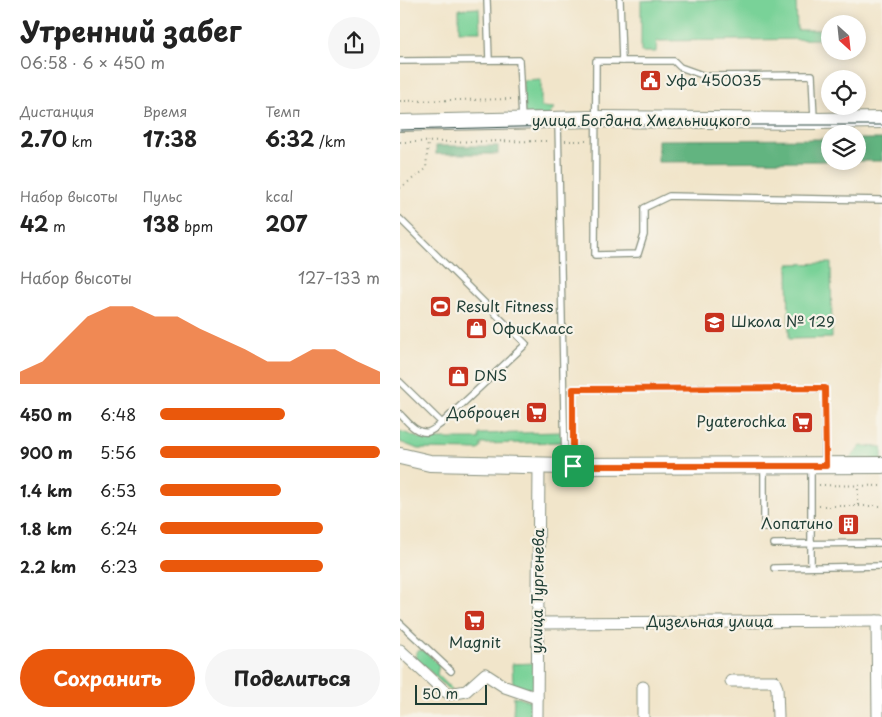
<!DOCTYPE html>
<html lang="ru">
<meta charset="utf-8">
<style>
body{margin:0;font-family:"Playpen Sans",sans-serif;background:#f6f6f6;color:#222;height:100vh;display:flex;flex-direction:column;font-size:19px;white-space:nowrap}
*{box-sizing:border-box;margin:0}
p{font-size:16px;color:#767676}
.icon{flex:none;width:28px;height:28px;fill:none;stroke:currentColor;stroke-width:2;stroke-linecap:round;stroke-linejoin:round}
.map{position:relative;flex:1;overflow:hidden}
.side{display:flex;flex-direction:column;background:#fff;width:400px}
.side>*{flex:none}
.needle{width:32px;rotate:153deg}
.fabs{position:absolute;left:421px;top:15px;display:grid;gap:10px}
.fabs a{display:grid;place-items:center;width:45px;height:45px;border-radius:50%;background:#fff;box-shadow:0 2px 12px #0003;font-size:25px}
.scale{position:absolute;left:15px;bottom:12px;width:72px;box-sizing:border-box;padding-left:5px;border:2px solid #1f3d34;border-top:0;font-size:14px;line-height:18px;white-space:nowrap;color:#1f3d34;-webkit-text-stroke:4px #f7f3e8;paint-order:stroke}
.pin{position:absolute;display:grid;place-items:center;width:42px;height:42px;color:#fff;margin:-21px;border-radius:10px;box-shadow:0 2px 8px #0006}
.round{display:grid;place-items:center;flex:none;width:52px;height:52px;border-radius:26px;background:#f6f6f6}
.overview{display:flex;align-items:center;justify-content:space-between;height:85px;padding:0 20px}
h1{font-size:28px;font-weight:700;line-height:38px}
.metrics{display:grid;grid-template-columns:repeat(3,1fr);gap:8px;height:85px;padding:5px 20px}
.metrics div{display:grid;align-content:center}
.metrics b{font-size:21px;font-weight:700}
.metrics small{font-size:14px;font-weight:400}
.metrics p{font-size:14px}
.chart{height:140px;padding:10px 20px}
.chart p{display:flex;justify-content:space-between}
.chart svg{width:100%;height:90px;margin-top:5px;fill:#ea580c;opacity:.7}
.primary-button{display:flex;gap:10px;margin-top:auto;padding:10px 20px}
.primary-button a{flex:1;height:58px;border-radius:30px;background:#ea580c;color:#fff;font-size:20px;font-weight:700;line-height:58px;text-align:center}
.primary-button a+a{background:#f6f6f6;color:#222}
ul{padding:0 20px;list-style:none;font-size:16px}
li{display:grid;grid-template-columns:80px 60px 1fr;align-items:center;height:38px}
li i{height:12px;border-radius:6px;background:#ea580c}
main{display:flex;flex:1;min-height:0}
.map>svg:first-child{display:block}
.green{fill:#79d298;stroke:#4c8866}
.forest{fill:#62b480;stroke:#40785a}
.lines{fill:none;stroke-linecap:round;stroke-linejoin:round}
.lane-casing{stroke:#88917f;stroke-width:8}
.street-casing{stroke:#88917f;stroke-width:13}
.secondary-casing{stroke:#88917f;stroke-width:18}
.path{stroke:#88917f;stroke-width:2;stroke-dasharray:1 4;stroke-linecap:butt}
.lane{stroke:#fff;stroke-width:5.5}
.street{stroke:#fff;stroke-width:11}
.secondary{stroke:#fff;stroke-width:16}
.tram{stroke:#1f3d34;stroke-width:1}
.route-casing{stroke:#fff;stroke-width:10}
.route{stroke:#ea580c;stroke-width:6}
.labels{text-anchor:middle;stroke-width:4.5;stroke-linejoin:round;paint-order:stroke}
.poi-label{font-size:15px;fill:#1f3d34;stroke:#f7f3e8;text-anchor:start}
.street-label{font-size:15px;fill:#1f3d34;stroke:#f7f3e8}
</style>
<main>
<section class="side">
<div class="overview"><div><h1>Утренний забег</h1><p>06:58 · 6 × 450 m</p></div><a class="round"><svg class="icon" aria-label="share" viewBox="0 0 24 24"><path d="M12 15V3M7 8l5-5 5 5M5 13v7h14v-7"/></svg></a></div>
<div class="metrics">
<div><p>Дистанция</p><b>2.70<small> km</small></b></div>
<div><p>Время</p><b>17:38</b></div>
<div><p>Темп</p><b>6:32<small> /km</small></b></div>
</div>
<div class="metrics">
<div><p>Набор высоты</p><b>42<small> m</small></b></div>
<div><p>Пульс</p><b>138<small> bpm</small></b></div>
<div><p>kcal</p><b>207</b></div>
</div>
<div class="chart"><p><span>Набор высоты</span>127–133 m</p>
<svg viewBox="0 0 160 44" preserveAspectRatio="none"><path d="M0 44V38L10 33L20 22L30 11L40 6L50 6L60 11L70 11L80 17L90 22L100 27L110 33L120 33L130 27L140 27L150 33L160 38V44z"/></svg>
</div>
<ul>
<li><b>450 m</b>6:48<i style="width:57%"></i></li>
<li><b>900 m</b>5:56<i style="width:100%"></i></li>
<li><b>1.4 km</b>6:53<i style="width:55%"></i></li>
<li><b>1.8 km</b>6:24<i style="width:74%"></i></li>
<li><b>2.2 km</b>6:23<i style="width:74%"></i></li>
</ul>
<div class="primary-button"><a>Сохранить</a><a>Поделиться</a></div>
</section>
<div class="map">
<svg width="482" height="717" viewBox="0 0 482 717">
<rect width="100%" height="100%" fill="#f7f3e8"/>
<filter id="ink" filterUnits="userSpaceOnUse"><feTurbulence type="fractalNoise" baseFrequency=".02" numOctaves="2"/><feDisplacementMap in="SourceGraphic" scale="10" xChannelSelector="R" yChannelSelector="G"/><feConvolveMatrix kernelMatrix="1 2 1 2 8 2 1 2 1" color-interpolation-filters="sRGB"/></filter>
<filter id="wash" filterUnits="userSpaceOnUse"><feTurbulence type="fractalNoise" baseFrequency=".0096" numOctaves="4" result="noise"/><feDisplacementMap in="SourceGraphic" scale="20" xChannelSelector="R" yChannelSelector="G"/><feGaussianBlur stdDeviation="1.12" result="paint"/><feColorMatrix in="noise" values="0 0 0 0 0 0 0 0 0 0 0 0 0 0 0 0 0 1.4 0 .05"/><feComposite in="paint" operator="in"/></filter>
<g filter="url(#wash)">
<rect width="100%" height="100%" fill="#f1e5ca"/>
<g class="green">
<path d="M258,0H396L397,30H422V39L257,41L256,52H241V1Z"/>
<path d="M79,8L80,31H59V9Z"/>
<path d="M141,79V107L154,108L149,116H127L123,111V80Z"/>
<path d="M431,263L432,338L389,339L388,264Z"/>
<path d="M0,431L22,439H79V434L163,432V442L81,444V448L78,450L18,449L0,442Z"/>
<path d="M461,446L482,447V463L447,462Z"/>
<path d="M20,650L25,651L39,665L37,674L53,690L50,691L16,658V653Z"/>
<path d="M135,663L134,690L128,689L113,684L112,664Z"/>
<path d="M114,696L133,702V717H113Z"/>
</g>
<g class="forest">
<path d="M430,139V161L258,162V140Z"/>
<rect x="458" y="139" width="24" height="22"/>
<rect x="36" y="146" width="62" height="8"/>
</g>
</g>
<g filter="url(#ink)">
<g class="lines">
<defs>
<g id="lane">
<path d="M87,0L89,60"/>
<path d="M220,0L222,61H274L280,67L305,76L412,75L414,119"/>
<path d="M0,61L119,60L122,119"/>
<path d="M222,61H196L195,255L238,254L244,235V208L269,196L482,200"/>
<path d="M158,122L165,465"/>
<path d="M0,219L126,344L42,423L0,382"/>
<path d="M0,414C7,421 16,434 28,432C32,431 38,426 42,423"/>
<path d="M173,464V389L425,388V465"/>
<path d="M364,468V528L401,527"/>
<path d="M411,468V567"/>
<path d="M374,544L482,543"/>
<path d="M374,568L482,566"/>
<path d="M0,623L51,671"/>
</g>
<g id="street">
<path d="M477,621L478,717"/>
<path d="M138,623L482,621"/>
<path d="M0,650L43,690L50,694L66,691L85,674L105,687L137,698"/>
<path d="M331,681H374L377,688L378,717"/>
<path d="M243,687V717"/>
<path d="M137,717L139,465"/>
</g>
<g id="secondary">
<path d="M0,123L195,119L414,121L482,120"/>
<path d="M0,456L30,463L165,466L482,465"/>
</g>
</defs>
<use href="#lane" class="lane-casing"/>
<use href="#street" class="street-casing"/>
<use href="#secondary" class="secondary-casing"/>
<g class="path">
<path d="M0,101L113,99"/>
<path d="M165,141H188"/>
<path d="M0,142L150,141"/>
<path d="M0,188L26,169L28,141"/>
<path d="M419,485L482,486"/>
<path d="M458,505V485"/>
<path d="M419,506H482"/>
</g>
<use href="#lane" class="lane"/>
<use href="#street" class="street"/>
<use href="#secondary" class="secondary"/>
<path class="tram" d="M0,130L195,125H482"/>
</g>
</g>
<g class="lines" filter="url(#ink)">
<defs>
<path id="route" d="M425,388L426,466H173V389Z"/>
</defs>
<use href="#route" class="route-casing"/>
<use href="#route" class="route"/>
</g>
<defs>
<symbol id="civic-square" viewBox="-11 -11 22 22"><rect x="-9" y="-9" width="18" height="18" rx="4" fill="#c8321e" stroke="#f7f3e8"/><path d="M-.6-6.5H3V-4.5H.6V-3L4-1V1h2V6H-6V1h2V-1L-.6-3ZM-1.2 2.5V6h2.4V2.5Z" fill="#fff"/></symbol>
<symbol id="stadium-square" viewBox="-11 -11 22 22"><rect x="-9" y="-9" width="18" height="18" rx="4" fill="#c8321e" stroke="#f7f3e8"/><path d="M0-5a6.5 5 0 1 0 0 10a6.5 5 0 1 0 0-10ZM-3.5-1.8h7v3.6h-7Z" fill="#fff"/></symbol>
<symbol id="school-square" viewBox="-11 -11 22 22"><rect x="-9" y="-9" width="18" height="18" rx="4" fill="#c8321e" stroke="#f7f3e8"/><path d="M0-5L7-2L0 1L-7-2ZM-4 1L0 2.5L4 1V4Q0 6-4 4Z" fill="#fff"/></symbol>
<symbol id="shop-square" viewBox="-11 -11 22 22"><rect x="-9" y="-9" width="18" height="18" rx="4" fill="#c8321e" stroke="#f7f3e8"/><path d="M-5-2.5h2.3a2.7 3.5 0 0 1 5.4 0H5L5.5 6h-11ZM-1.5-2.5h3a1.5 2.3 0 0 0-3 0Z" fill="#fff"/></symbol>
<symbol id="supermarket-square" viewBox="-11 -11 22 22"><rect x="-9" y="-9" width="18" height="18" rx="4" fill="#c8321e" stroke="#f7f3e8"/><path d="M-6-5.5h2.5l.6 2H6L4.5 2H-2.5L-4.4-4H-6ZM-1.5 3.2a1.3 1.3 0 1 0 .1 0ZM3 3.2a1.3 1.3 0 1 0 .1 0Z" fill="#fff"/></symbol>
<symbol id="building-square" viewBox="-11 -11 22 22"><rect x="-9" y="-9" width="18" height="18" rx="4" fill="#c8321e" stroke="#f7f3e8"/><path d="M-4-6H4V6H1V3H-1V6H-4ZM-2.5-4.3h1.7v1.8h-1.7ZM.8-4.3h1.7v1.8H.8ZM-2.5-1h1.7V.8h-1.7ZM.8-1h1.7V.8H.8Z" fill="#fff"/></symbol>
</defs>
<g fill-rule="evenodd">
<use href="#civic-square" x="238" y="68" width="25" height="25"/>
<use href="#stadium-square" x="28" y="294" width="25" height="25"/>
<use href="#school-square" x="302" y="310" width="25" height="25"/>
<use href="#shop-square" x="64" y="316" width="25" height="25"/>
<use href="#shop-square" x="46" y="364" width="25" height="25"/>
<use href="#supermarket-square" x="124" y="400" width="25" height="25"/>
<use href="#supermarket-square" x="390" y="410" width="25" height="25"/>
<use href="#building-square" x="436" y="512" width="25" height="25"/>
<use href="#supermarket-square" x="62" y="608" width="25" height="25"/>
</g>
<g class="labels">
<g class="poi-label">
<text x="266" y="86">Уфа 450035</text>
<text x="56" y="312">Result Fitness</text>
<text x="331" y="327">Школа № 129</text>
<text x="92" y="334">ОфисКласс</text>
<text x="74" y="381">DNS</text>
<text x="120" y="418" text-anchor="end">Доброцен</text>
<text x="386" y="427" text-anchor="end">Pyaterochka</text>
<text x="433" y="529" text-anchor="end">Лопатино</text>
<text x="75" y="648" text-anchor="middle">Magnit</text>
</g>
<g class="street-label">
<text x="241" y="126">улица Богдана Хмельницкого</text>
<text transform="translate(138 591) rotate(-89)" y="5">улица Тургенева</text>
<text x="310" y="627">Дизельная улица</text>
</g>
</g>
</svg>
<div class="fabs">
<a><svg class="needle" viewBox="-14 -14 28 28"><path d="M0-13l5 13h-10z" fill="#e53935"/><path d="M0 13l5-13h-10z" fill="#767676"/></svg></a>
<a><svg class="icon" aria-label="locate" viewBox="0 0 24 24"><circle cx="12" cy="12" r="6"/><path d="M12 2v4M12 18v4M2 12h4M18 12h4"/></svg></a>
<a><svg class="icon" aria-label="layers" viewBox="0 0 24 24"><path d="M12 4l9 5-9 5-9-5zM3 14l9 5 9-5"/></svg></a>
</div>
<div class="scale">50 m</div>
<div class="pin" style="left:173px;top:466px;background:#1e9e55"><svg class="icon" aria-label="arrive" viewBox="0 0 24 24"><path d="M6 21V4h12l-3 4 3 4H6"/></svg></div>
</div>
</main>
